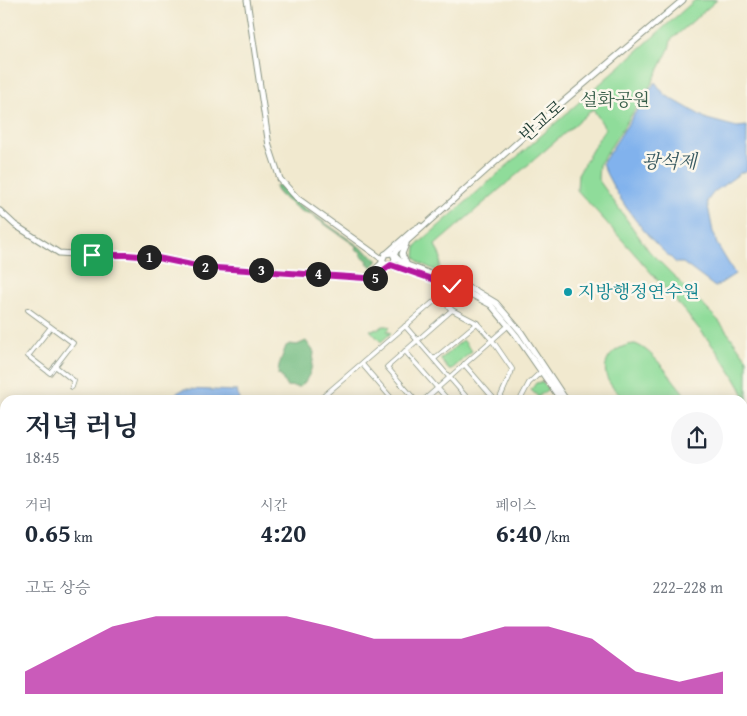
<!DOCTYPE html>
<html lang="ko">
<meta charset="utf-8">
<style>
body{margin:0;font-family:"Gentium Book Plus","Noto Serif KR",serif;background:#f6f6f7;color:#1f2937;height:100vh;display:flex;flex-direction:column;font-size:19px;white-space:nowrap}
*{box-sizing:border-box;margin:0}
p{font-size:16px;color:#747a83}
.icon{flex:none;width:28px;height:28px;fill:none;stroke:currentColor;stroke-width:2;stroke-linecap:round;stroke-linejoin:round}
.map{position:relative;flex:1;overflow:hidden}
.side{position:absolute;left:0px;top:395px;width:748px;height:321px;display:flex;flex-direction:column;background:#fff;border-radius:15px 15px 0 0;box-shadow:0 2px 12px #0003}
.side>*{flex:none}
.pin{position:absolute;display:grid;place-items:center;width:42px;height:42px;color:#fff;margin:-21px;border-radius:10px;box-shadow:0 2px 8px #0006}
.km{position:absolute;width:25px;height:25px;margin:-12px;border-radius:50%;background:#222;color:#fff;font-size:14px;line-height:25px;text-align:center}
.round{display:grid;place-items:center;flex:none;width:52px;height:52px;border-radius:26px;background:#f6f6f7}
.head{display:flex;align-items:center;justify-content:space-between;height:85px;padding:0 25px}
h1{font-size:28px;font-weight:700;line-height:38px}
.metrics{display:grid;grid-template-columns:repeat(3,1fr);gap:8px;height:85px;padding:5px 25px}
.metrics div{display:grid;align-content:center}
.metrics b{font-size:25px;font-weight:700}
.metrics small{font-size:14px;font-weight:400}
.metrics p{font-size:14px}
.chart{height:140px;padding:10px 25px}
.chart p{display:flex;justify-content:space-between}
.chart svg{width:100%;height:90px;margin-top:5px;fill:#b5179e;opacity:.7}
.map>svg:first-child{display:block}
.green{fill:#8fdc9a;stroke:#578c67}
.forest{fill:#73bc82;stroke:#497c5b}
.water{fill:#81b2ed;stroke:#507890}
.lines{fill:none;stroke-linecap:round;stroke-linejoin:round}
.stream{stroke:#81b2ed;stroke-width:1}
.minor-casing{stroke:#889382;stroke-width:5.5}
.tertiary-casing{stroke:#889382;stroke-width:7}
.minor{stroke:#fff;stroke-width:4}
.tertiary{stroke:#fff;stroke-width:5}
.route-casing{stroke:#fff;stroke-width:10}
.route{stroke:#b5179e;stroke-width:6}
.culture-dot{fill:#0f9aa8;stroke:#fbf7ec;stroke-width:2}
.labels{text-anchor:middle;stroke-width:5;stroke-linejoin:round;paint-order:stroke}
.park-label{font-size:18px;fill:#355d48;stroke:#fbf7ec}
.street-label{font-size:18px;fill:#1f3d34;stroke:#fbf7ec}
.culture-label{font-size:18px;fill:#0d838f;stroke:#fbf7ec;text-anchor:start}
.water-label{font-size:19px;font-style:italic;fill:#385a62;stroke:#fbf7ec}
</style>
<div class="map">
<svg width="747" height="716" viewBox="0 0 747 716">
<rect width="100%" height="100%" fill="#fbf7ec"/>
<filter id="ink" filterUnits="userSpaceOnUse"><feTurbulence type="fractalNoise" baseFrequency=".02" numOctaves="2"/><feDisplacementMap in="SourceGraphic" scale="10" xChannelSelector="R" yChannelSelector="G"/><feConvolveMatrix kernelMatrix="1 2 1 2 8 2 1 2 1" color-interpolation-filters="sRGB"/></filter>
<filter id="wash" filterUnits="userSpaceOnUse"><feTurbulence type="fractalNoise" baseFrequency=".0096" numOctaves="4" result="noise"/><feDisplacementMap in="SourceGraphic" scale="20" xChannelSelector="R" yChannelSelector="G"/><feGaussianBlur stdDeviation="1.12" result="paint"/><feColorMatrix in="noise" values="0 0 0 0 0 0 0 0 0 0 0 0 0 0 0 0 0 1.4 0 .05"/><feComposite in="paint" operator="in"/></filter>
<g filter="url(#wash)">
<rect width="100%" height="100%" fill="#f1e9cf"/>
<g class="green">
<path d="M695,0H717L671,40L669,49L652,83L599,165L598,179L649,251L719,321L747,359V402C730,363 701,331 674,299C642,262 610,226 577,190L578,174L605,128L593,109L435,245L441,258L439,272L420,263L415,257L416,246Z"/>
<path d="M383,326H388L390,328L387,331L391,333L381,342L370,330L379,329Z"/>
<path d="M463,340L472,351L452,369L449,370L441,360L442,358Z"/>
<path d="M635,344C653,350 670,377 683,392L685,400H625C619,394 610,386 607,378C600,359 617,345 635,344Z"/>
<path d="M542,382L548,389L538,397L531,390L536,383Z"/>
<path d="M747,524V561L743,565V532Z"/>
<path d="M239,711H265L261,716H240Z"/>
<path d="M411,711H521L515,716H413Z"/>
</g>
<g class="forest">
<path d="M277,185H280L294,201L377,259V262L372,267L367,263L368,261L361,255V252L355,249L356,246L310,214L302,212L280,195L276,190L275,186Z"/>
<path d="M306,341L314,352C313,365 310,379 300,387L286,386L281,376L278,375L279,365L286,346L290,344L297,345Z"/>
<path d="M186,711H216L217,714L194,716L193,712Z"/>
</g>
<g class="water">
<path d="M655,82L665,95L707,119L737,127L747,126V171L742,172L714,192L707,201L713,232C716,236 715,240 717,244C723,254 729,264 735,274L715,287L683,263H676C671,257 665,253 659,247C636,224 615,194 602,164Z"/>
<path d="M184,389L237,391L239,400H172L175,394Z"/>
</g>
<g class="lines">
<g class="stream">
<path d="M0,489L5,486"/>
<path d="M0,590L5,584"/>
<path d="M49,716L53,711"/>
</g>
</g>
</g>
<g filter="url(#ink)">
<g class="lines">
<defs>
<g id="minor">
<path d="M448,306L452,310L477,323"/>
<path d="M28,310L73,343L50,373L28,356L51,327"/>
<path d="M405,326L469,400"/>
<path d="M405,351L448,400"/>
<path d="M434,359L477,323L492,340L512,369L511,373L499,400"/>
<path d="M362,364L393,400"/>
<path d="M464,364L495,400"/>
<path d="M55,366L74,381L72,387"/>
<path d="M319,400L452,286"/>
<path d="M415,400L387,367L452,310"/>
<path d="M424,400L509,325"/>
<path d="M520,400L529,383L543,370"/>
<path d="M405,711L407,716"/>
<path d="M551,711L553,716"/>
<path d="M523,716L529,711"/>
</g>
<g id="tertiary">
<path d="M247,0L269,146L280,179L297,198L382,259"/>
<path d="M0,211L15,225L59,253L104,256L127,255L153,257L201,267L365,278H378L381,272L389,265"/>
<path d="M387,253L413,230L420,226"/>
<path d="M394,256L396,251L558,106L683,0"/>
<path d="M395,257L394,262L391,265L385,264L382,261L385,254L392,253L402,263L476,291L496,303L521,332L566,400"/>
<path d="M406,263L402,254L406,244"/>
<path d="M391,265L461,289L491,305L516,335L561,400"/>
<path d="M365,278L383,262"/>
<path d="M435,279L441,289L440,295"/>
<path d="M742,607L747,612"/>
<path d="M742,613L747,618"/>
</g>
</defs>
<use href="#minor" class="minor-casing"/>
<use href="#tertiary" class="tertiary-casing"/>
<use href="#minor" class="minor"/>
<use href="#tertiary" class="tertiary"/>
</g>
</g>
<g class="lines" filter="url(#ink)">
<defs>
<path id="route" d="M92,255H127L153,257L201,267L365,278H378L381,272L391,265L452,286"/>
</defs>
<use href="#route" class="route-casing"/>
<use href="#route" class="route"/>
</g>
<circle class="culture-dot" cx="568" cy="292" r="5"/>
<g class="labels">
<g class="park-label">
<text x="615" y="106">설화공원</text>
</g>
<g class="street-label">
<text transform="translate(542 121) rotate(-41)" y="6">반교로</text>
</g>
<g class="culture-label">
<text x="578" y="298">지방행정연수원</text>
</g>
<g class="water-label">
<text x="669" y="168">광석제</text>
</g>
</g>
</svg>
<div class="pin" style="left:92px;top:255px;background:#1e9e55"><svg class="icon" aria-label="arrive" viewBox="0 0 24 24"><path d="M6 21V4h12l-3 4 3 4H6"/></svg></div>
<div class="pin" style="left:452px;top:286px;background:#d93025"><svg class="icon" aria-label="check" viewBox="0 0 24 24"><path d="M5 12l5 5 9-10"/></svg></div>
<b class="km" style="left:149px;top:257px">1</b>
<b class="km" style="left:205px;top:267px">2</b>
<b class="km" style="left:261px;top:270px">3</b>
<b class="km" style="left:318px;top:274px">4</b>
<b class="km" style="left:375px;top:278px">5</b>
<section class="side">
<div class="head"><div><h1>저녁 러닝</h1><p>18:45</p></div><a class="round"><svg class="icon" aria-label="share" viewBox="0 0 24 24"><path d="M12 15V3M7 8l5-5 5 5M5 13v7h14v-7"/></svg></a></div>
<div class="metrics">
<div><p>거리</p><b>0.65<small> km</small></b></div>
<div><p>시간</p><b>4:20</b></div>
<div><p>페이스</p><b>6:40<small> /km</small></b></div>
</div>
<div class="chart"><p><span>고도 상승</span>222–228 m</p>
<svg viewBox="0 0 160 44" preserveAspectRatio="none"><path d="M0 44V33L10 22L20 11L30 6L40 6L50 6L60 6L70 11L80 17L90 17L100 17L110 11L120 11L130 17L140 33L150 38L160 33V44z"/></svg>
</div>
</section>
</div>
